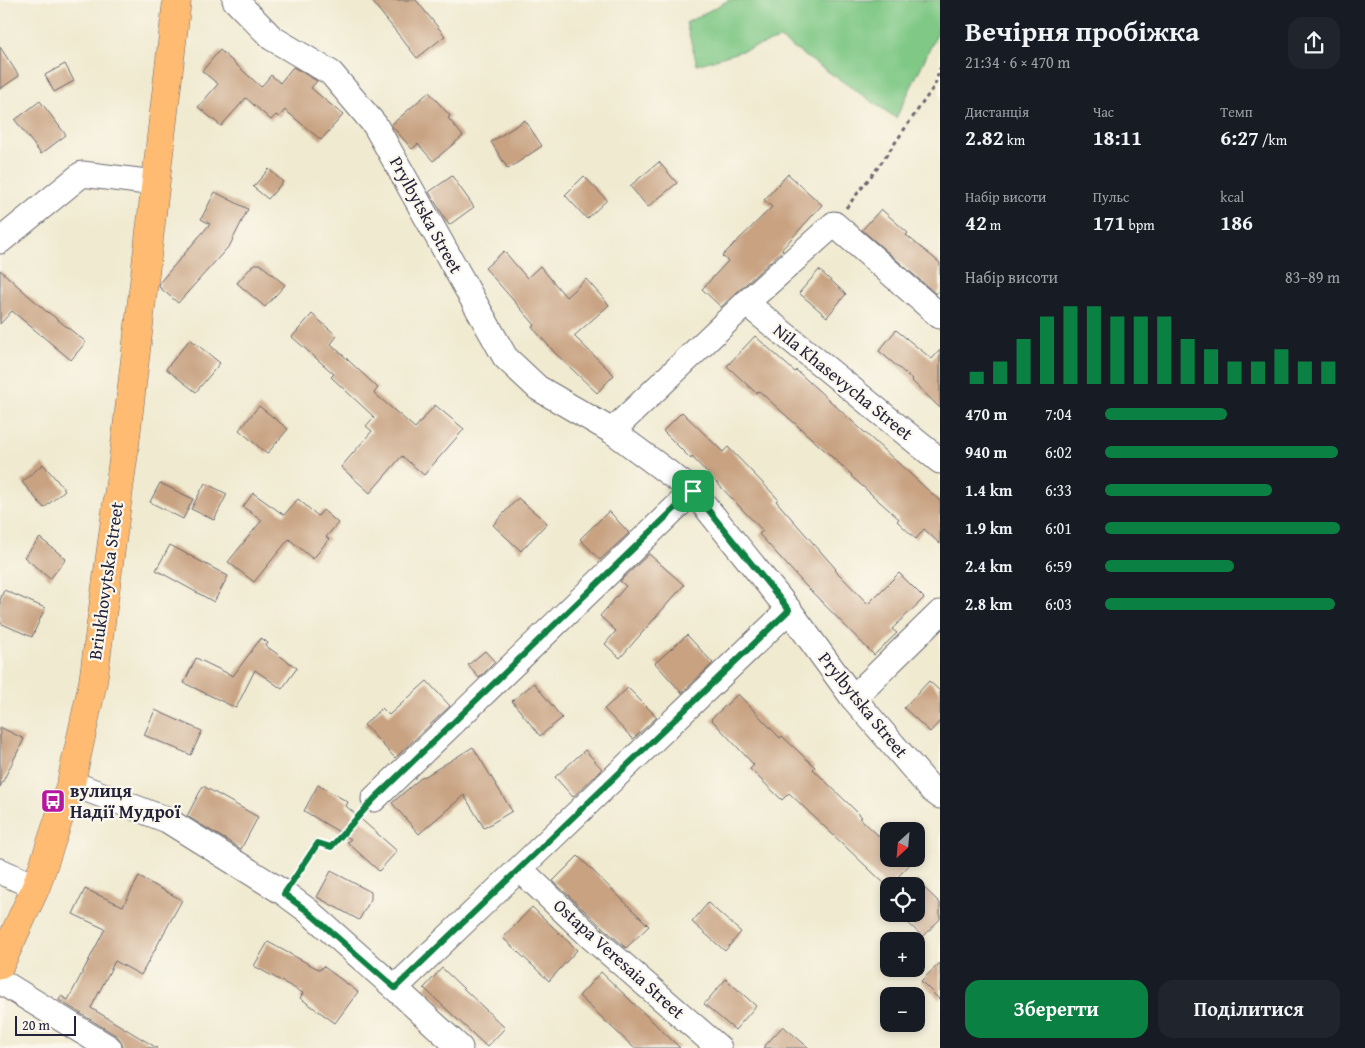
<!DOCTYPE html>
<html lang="uk">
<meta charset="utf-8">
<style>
body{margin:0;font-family:"Gentium Book Plus",serif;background:#20242c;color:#f1f3f6;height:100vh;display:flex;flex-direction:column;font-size:19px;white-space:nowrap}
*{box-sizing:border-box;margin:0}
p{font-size:16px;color:#9ea1a6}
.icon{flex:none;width:28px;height:28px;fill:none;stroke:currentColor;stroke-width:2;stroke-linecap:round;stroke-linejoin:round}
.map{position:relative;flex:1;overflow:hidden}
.panel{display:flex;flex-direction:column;background:#171b24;width:425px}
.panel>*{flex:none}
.needle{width:32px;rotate:206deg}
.buttons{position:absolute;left:880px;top:822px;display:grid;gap:10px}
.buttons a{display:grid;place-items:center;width:45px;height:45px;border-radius:10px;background:#171b24;box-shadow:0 2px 8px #0003;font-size:25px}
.scale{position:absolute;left:15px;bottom:12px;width:61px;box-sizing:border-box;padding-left:5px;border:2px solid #22223b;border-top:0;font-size:14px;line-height:18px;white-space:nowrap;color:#22223b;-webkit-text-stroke:4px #fbf7ec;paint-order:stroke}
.pin{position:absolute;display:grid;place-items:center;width:42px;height:42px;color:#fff;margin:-21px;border-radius:10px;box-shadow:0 2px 8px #0006}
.round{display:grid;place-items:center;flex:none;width:52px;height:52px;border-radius:15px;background:#20242c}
.overview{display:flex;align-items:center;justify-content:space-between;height:85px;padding:0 25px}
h1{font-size:28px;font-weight:700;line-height:38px}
.figures{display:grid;grid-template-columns:repeat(3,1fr);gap:8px;height:85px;padding:5px 25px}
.figures div{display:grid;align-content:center}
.figures b{font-size:21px;font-weight:700}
.figures small{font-size:14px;font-weight:400}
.figures p{font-size:14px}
.chart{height:140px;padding:10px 25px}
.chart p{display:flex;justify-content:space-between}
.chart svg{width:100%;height:90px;margin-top:5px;stroke:#0b8043;stroke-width:6}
.button{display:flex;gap:10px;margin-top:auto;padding:10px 25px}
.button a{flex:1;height:58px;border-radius:15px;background:#0b8043;color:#fff;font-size:20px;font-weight:700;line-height:58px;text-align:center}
.button a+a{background:#20242c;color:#f1f3f6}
ul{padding:0 25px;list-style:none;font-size:16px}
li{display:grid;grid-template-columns:80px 60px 1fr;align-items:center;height:38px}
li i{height:12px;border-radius:6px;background:#0b8043}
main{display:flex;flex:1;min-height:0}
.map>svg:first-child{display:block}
.green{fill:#7fc885;stroke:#507560}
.building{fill:#c8a281}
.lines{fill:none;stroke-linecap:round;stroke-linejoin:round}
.minor-casing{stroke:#6a686f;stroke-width:27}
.major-casing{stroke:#6a686f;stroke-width:29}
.path{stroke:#6a686f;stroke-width:3;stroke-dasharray:4 4;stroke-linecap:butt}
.minor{stroke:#fff;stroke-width:25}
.major{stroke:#ffbb71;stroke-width:28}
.route-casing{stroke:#fff;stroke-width:10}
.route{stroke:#0b8043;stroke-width:6}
.labels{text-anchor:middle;stroke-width:4.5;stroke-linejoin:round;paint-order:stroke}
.street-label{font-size:18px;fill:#22223b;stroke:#fbf7ec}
.poi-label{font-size:18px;font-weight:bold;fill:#22223b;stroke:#fbf7ec;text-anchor:start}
</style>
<main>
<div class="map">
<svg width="940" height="1048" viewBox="0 0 940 1048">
<rect width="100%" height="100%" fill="#fbf7ec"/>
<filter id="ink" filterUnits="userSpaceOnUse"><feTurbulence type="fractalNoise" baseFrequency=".02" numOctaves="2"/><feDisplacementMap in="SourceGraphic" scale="10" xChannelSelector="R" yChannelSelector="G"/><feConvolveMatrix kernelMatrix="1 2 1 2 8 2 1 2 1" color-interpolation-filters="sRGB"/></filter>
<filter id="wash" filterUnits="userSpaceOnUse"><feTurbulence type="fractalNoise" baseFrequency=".0096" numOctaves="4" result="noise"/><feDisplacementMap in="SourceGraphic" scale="20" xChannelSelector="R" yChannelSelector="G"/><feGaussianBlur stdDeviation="1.12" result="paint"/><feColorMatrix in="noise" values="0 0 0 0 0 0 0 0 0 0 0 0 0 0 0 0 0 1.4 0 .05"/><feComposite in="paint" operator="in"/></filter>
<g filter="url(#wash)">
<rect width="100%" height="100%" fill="#f0ead0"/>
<path class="green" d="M729,0H940V28L896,118L780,39L697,65L686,23Z"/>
<g id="blocks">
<g class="building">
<path d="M371,0H416L445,36L417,58Z"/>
<path d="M0,47L19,76L0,89Z"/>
<path d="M220,50L261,87L271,75L280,83L293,67L317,81L311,88L343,115L321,140L285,110L279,117L276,115L271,120L246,98L221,126L198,107L218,84L202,71Z"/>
<path d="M65,64L74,81L54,92L45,75Z"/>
<path d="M429,92L450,116L448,118L463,136L433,161L418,144L412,149L391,125Z"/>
<path d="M40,101L66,135L41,154L15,120Z"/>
<path d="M525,120L542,146L508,169L491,142Z"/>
<path d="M659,162L677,183L648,207L630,186Z"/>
<path d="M269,169L283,182L268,199L253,187Z"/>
<path d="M788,174L822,205L782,249L783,250L721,307L702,289L728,261L722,256L772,207L764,200Z"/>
<path d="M452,176L474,207L449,225L429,192Z"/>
<path d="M584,176L607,200L587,219L565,195Z"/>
<path d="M215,192L248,209L230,245L178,303L159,287L160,282L210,224L201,219Z"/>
<path d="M881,209L908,233L906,235L940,263V289L936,294L862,230Z"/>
<path d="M504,251L527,278L540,266L566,297L586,279L609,305L574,336L614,375L597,393L555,353L532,327L535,325L485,268Z"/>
<path d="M254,264H260L285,285L265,307L237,283Z"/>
<path d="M0,270L48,313V312L86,342L71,360L12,311L0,324Z"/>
<path d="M819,270L846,294L827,317L799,293Z"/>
<path d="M312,314L337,336L331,344L378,388L374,393L415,428L435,405L464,429L424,475L402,456L370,493L341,467L372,431L366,426L374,417L331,377L334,374L292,337Z"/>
<path d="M896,330L932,359L940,350V408L911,380L912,379L879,351Z"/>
<path d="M755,336L795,372L796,370L940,501V544L924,529L916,539L897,521L899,519L851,476L852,475L759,391L756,393L727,366Z"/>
<path d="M190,339L220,363L196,392L166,369Z"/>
<path d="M259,406L288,429L267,454L239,430Z"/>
<path d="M682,412L723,452L728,447L778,499L776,501L836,569L835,570L868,604L899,573L924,598L892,629L897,633L874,655L806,586L759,534L763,531L692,457L691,459L663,431Z"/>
<path d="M43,464L65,490L44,508L22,482Z"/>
<path d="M160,483L193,499L183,519L150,502Z"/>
<path d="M205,483L227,494L214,520L191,509Z"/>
<path d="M253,493L284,515L298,499L318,516L323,510L338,523L326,537L329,539L313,559L289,539L254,582L228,562L262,520L243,507Z"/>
<path d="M518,498L547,523L521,551L493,525Z"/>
<path d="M609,511L629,533L600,560L580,539Z"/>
<path d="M40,538L66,559L50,579L24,557Z"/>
<path d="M170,545L228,576L214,602L156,570Z"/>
<path d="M649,554L684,585L620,658L605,644L616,631L600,616L626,586L620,581Z"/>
<path d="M4,590L45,608L32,637L0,623V600Z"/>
<path d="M687,635L713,663L682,693L655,663Z"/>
<path d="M261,638L268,643L266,646L297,668L282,689L255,670L236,708L184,683L196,658L233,676Z"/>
<path d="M485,651L495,662L479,678L468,665Z"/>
<path d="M427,681L450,706L395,758L364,725L382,708L389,715Z"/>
<path d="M929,681L940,691V721L930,732L904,708Z"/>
<path d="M534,683L562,718L540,736L512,701Z"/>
<path d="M628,688L657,717L633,739L604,709Z"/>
<path d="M738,694L780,738L782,736L815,767L813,769L862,817L860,818L889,846V859H915L888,887L789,793L782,800L750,769L754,765L711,719Z"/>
<path d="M155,710L202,731L191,755L144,735Z"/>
<path d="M0,727L24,739L0,787Z"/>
<path d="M473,747L512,811L484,828L464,795L419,834L392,803L423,776L424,777Z"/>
<path d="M585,750L602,769L573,797L555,777Z"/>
<path d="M318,785L348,802L346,806L397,851L379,871L347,842L351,839L304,811Z"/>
<path d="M203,786L258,817L241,849L187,816Z"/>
<path d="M578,856L649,926L626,948L600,925L553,881Z"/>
<path d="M331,871L371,892V899L359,920L317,897Z"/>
<path d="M139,877L182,900L141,975L115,961L91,1008L157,1048H123L121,1041L117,1036L59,1000L61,996L68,1000L105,929L73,914L85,889L123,906Z"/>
<path d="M916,880L940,903V919L923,937L899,914H916Z"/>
<path d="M708,903L741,932L725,951L692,922Z"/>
<path d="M532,907L577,950L549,981L503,938Z"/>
<path d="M268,942L320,970L323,966L358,992L335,1023L300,998L303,993L254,966Z"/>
<path d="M940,963V1000L921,981Z"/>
<path d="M442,968L505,1028L487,1047L424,988Z"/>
<path d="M601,972L628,998L680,1048H634L579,996Z"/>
<path d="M726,979L756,1006L735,1030L704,1004Z"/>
<path d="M783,1026L809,1048H763Z"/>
</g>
</g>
</g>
<g filter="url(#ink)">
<use href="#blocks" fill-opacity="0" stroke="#6a686f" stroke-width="1"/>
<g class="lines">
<defs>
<g id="minor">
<path d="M235,0L272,38L331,73L375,125L505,357L538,388L612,431L693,491L789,610L853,698L932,790L940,796"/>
<path d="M0,241L82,174L155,183"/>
<path d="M746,303L940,461"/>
<path d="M612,431L746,303L834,224L940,316"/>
<path d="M853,698L940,613"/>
<path d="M71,783L167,820L284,893L307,910L395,988L460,1048"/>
<path d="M374,799L693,491"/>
<path d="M520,869L590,936L719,1048"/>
<path d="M0,871L36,887"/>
<path d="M0,981L109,1048"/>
<path d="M395,988L789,610"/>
</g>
<path id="major" d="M0,965L36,887L71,783L93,682L125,445L177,0"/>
</defs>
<use href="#minor" class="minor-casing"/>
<use href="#major" class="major-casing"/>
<g class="path">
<path d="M846,208L879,166L935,85L940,68"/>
<path d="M296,876L318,843L331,847L360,815"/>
</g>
<use href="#minor" class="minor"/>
<use href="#major" class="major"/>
</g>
</g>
<g class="lines" filter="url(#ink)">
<defs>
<path id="route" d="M693,491L789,610L395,988L306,910L284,894L318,843L331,847L374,799Z"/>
</defs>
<use href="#route" class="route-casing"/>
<use href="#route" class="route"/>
</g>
<defs>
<symbol id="bus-square" viewBox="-11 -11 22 22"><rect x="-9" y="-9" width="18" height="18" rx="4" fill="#b5179e" stroke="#fbf7ec"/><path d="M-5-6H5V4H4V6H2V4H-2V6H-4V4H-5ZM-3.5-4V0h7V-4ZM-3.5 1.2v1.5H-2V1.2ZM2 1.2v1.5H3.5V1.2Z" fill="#fff"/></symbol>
</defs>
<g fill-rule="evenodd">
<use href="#bus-square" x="39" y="787" width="28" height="28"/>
</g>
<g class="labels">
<g class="street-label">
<text transform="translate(426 215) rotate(61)" y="6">Prylbytska Street</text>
<text transform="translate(843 382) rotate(39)" y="6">Nila Khasevycha Street</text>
<text transform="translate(106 581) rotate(-82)" y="6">Briukhovytska Street</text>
<text transform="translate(863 705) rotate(51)" y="6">Prylbytska Street</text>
<text transform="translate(619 959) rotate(42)" y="6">Ostapa Veresaia Street</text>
</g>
<g class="poi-label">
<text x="70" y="797">вулиця<tspan x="70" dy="21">Надії Мудрої</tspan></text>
</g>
</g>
</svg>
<div class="buttons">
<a><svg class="needle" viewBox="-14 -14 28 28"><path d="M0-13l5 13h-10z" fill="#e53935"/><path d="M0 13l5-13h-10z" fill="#9ea1a6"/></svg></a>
<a><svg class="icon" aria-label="locate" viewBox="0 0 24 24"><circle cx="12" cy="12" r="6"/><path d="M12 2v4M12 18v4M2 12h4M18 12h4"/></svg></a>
<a>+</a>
<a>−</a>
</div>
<div class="scale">20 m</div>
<div class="pin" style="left:693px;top:491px;background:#1e9e55"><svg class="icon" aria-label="arrive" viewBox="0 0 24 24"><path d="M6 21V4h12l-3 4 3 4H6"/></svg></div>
</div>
<section class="panel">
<div class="overview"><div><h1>Вечірня пробіжка</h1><p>21:34 · 6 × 470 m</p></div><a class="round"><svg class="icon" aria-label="share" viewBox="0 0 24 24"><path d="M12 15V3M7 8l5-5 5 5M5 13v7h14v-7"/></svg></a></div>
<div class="figures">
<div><p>Дистанція</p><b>2.82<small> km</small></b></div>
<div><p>Час</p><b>18:11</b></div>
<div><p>Темп</p><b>6:27<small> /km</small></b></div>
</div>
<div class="figures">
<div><p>Набір висоти</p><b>42<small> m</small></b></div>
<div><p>Пульс</p><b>171<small> bpm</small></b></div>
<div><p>kcal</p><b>186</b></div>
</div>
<div class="chart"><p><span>Набір висоти</span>83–89 m</p>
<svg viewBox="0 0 160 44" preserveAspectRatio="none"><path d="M5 44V38M15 44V33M25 44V22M35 44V11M45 44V6M55 44V6M65 44V11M75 44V11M85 44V11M95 44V22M105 44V27M115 44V33M125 44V33M135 44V27M145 44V33M155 44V33"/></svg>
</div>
<ul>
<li><b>470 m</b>7:04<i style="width:52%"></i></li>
<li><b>940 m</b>6:02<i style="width:99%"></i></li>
<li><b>1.4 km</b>6:33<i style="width:71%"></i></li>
<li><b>1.9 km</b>6:01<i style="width:100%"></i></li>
<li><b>2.4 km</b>6:59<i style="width:55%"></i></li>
<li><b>2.8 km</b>6:03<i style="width:98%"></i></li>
</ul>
<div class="button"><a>Зберегти</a><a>Поділитися</a></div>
</section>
</main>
